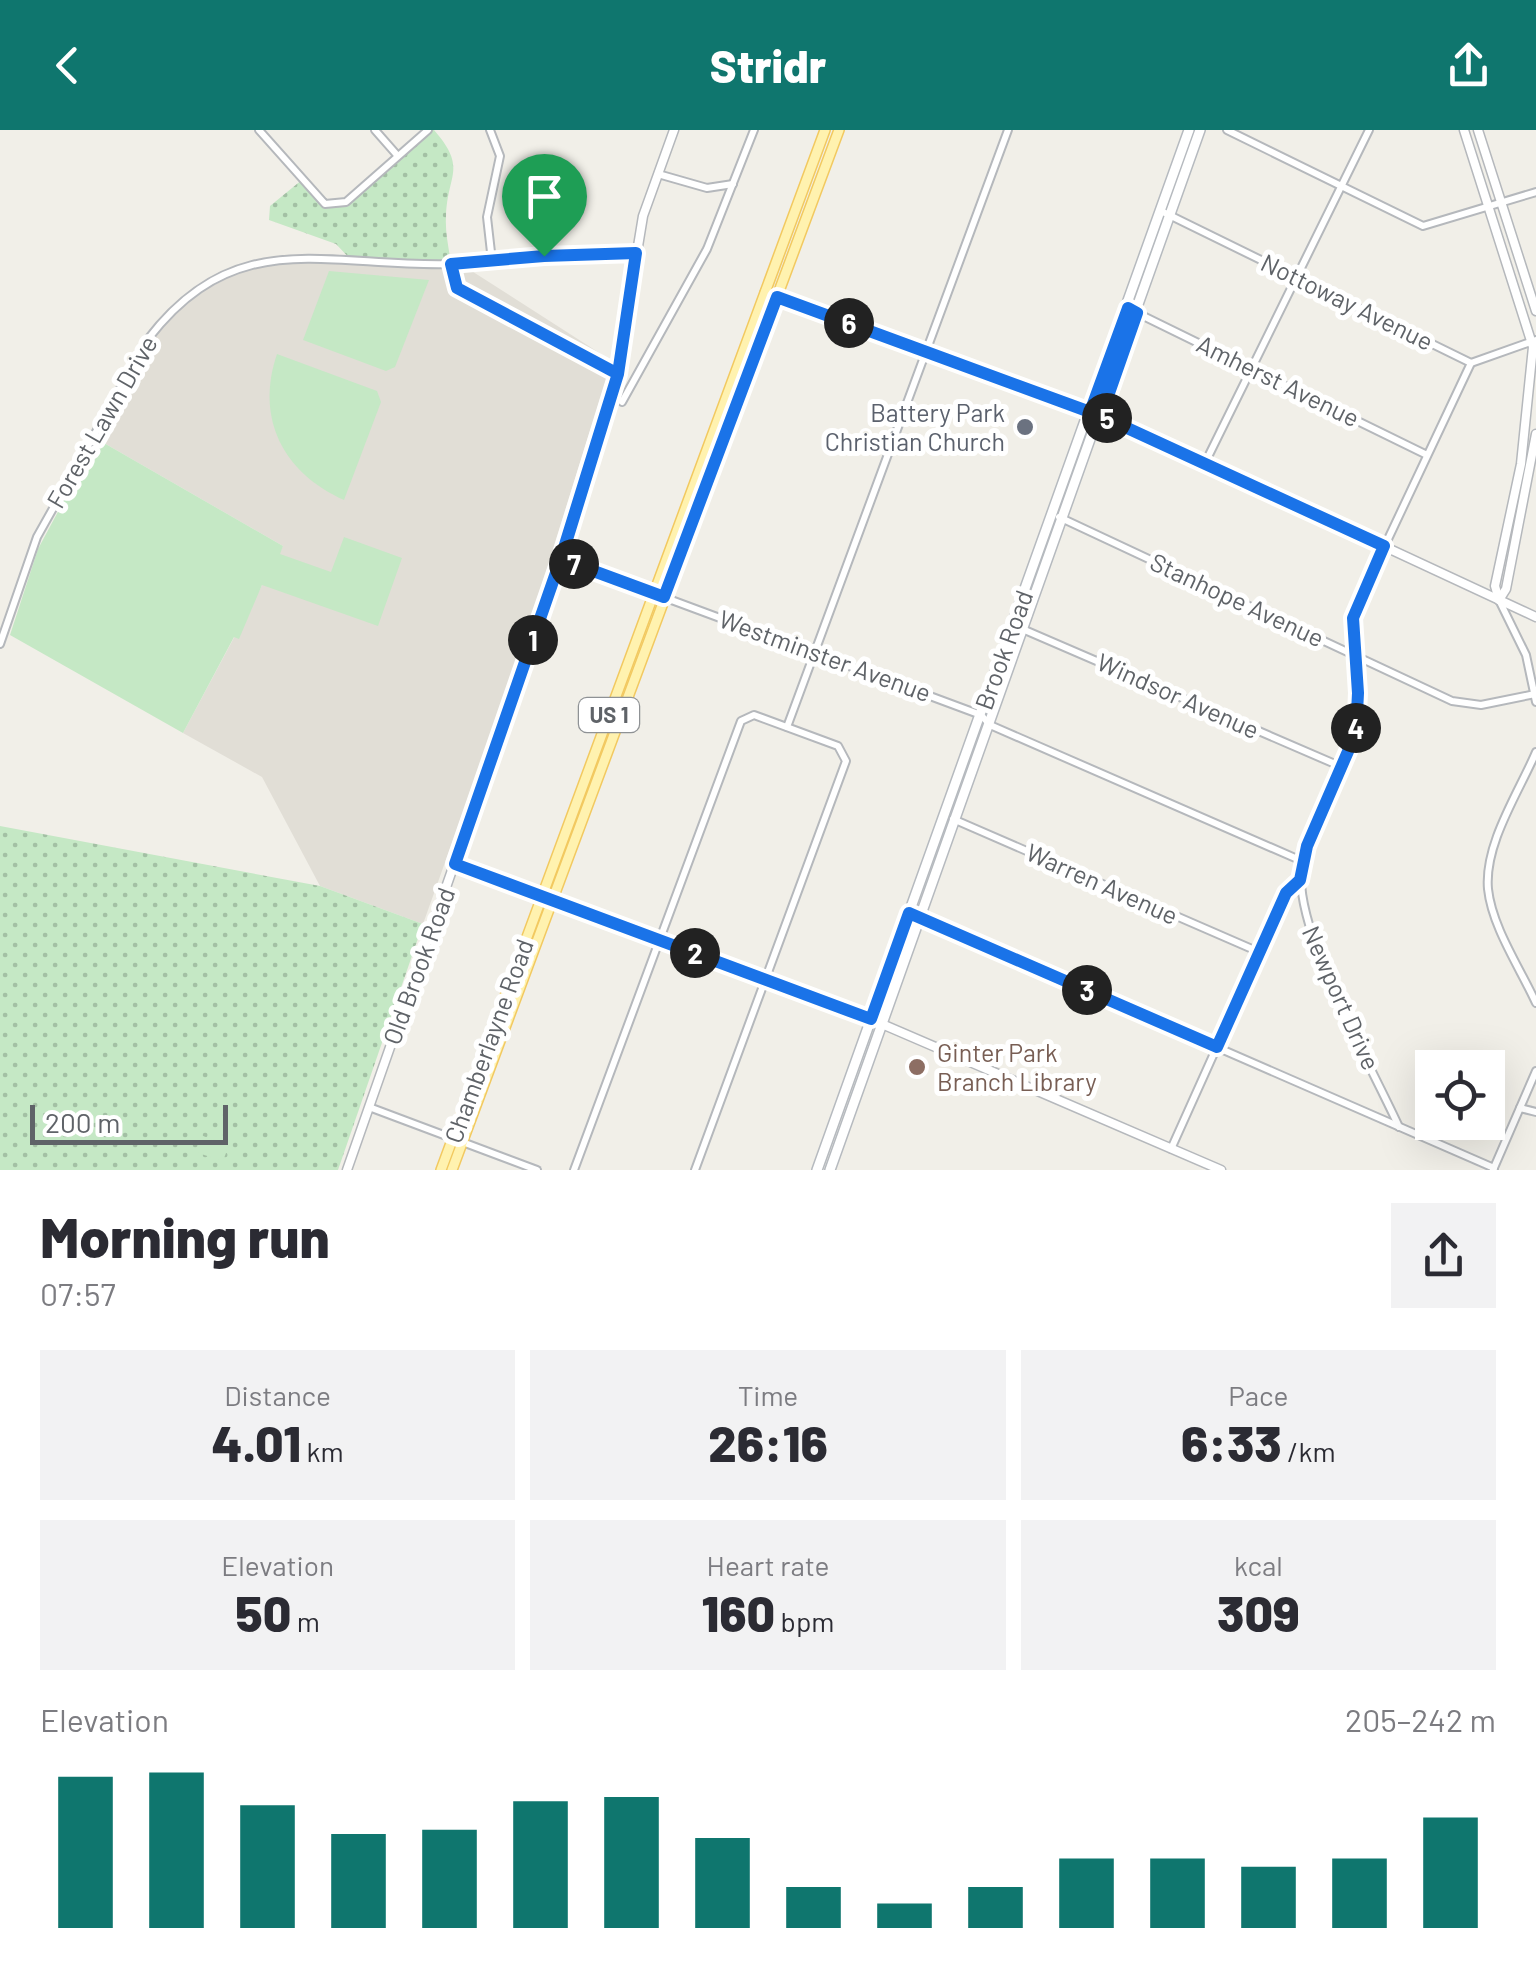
<!DOCTYPE html>
<meta charset="utf-8">
<style>
body{margin:0;font-family:Barlow,sans-serif;background:#f2f2f3;color:#2b2b33;height:100vh;display:flex;flex-direction:column;font-size:38px;white-space:nowrap}
*{box-sizing:border-box;margin:0}
p{font-size:32px;color:#7c7c81}
.icon{flex:none;width:55px;height:55px;fill:none;stroke:currentColor;stroke-width:2;stroke-linecap:round;stroke-linejoin:round}
.map{position:relative;height:1040px;overflow:hidden}
.details{display:flex;flex-direction:column;background:#fff;flex:1}
.details>*{flex:none}
.fabs{position:absolute;left:1415px;top:920px;display:grid;gap:20px}
.fabs a{display:grid;place-items:center;width:90px;height:90px;border-radius:0px;background:#fff;box-shadow:0 10px 40px #0002;font-size:50px}
.scale{position:absolute;left:30px;bottom:25px;width:198px;box-sizing:border-box;padding-left:10px;border:5px solid #5f6368;border-top:0;font-size:28px;line-height:35px;white-space:nowrap;color:#5f6368;-webkit-text-stroke:8px #fff;paint-order:stroke}
.pin{position:absolute;display:grid;place-items:center;width:85px;height:85px;color:#fff;margin:-102px -42px;border-radius:50% 50% 50% 0;rotate:-45deg;box-shadow:0 0 10px #0007}
.pin .icon{rotate:45deg}
.km{position:absolute;width:50px;height:50px;margin:-25px;border-radius:50%;background:#222;color:#fff;font-size:28px;line-height:50px;text-align:center}
.round{display:grid;place-items:center;flex:none;width:105px;height:105px;border-radius:0px;background:#f2f2f3}
.overview{display:flex;align-items:center;justify-content:space-between;height:170px;padding:0 40px}
h1{font-size:55px;font-weight:800;line-height:75px}
.metrics{display:grid;grid-template-columns:repeat(3,1fr);gap:15px;height:170px;padding:10px 40px}
.metrics div{display:grid;align-content:center;border-radius:0px;background:#f2f2f3;text-align:center}
.metrics b{font-size:50px;font-weight:800}
.metrics small{font-size:28px;font-weight:400}
.metrics p{font-size:28px}
.chart{height:280px;padding:20px 40px}
.chart p{display:flex;justify-content:space-between}
.chart svg{width:100%;height:180px;margin-top:10px;stroke:#0f766e;stroke-width:6}
header{display:flex;justify-content:space-between;align-items:center;height:130px;padding:0 40px;background:#0f766e;color:#fff;font-size:45px;font-weight:800}
.map>svg:first-child{display:block}
.education{fill:#e1ded6}
.grass{fill:url(#grass-dots)}
.garden{fill:#c5e8c5}
.lines{fill:none;stroke-linecap:round;stroke-linejoin:round}
.minor-casing{stroke:#b5b8bc;stroke-width:10}
.tertiary-casing{stroke:#b5b8bc;stroke-width:11}
.secondary-casing{stroke:#b6babf;stroke-width:12}
.primary-casing{stroke:#f2c960;stroke-width:12}
.minor{stroke:#fff;stroke-width:6}
.tertiary{stroke:#fff;stroke-width:8}
.secondary{stroke:#fff;stroke-width:9}
.primary{stroke:#fff2af;stroke-width:9}
.route-casing{stroke:#fff;stroke-width:20}
.route{stroke:#1a73e8;stroke-width:12}
.worship-dot{fill:#6b7280;stroke:#fff;stroke-width:4}
.education-dot{fill:#8d6e63;stroke:#fff;stroke-width:4}
.labels{text-anchor:middle;stroke-width:10;stroke-linejoin:round;paint-order:stroke}
.shield{fill:#fff;stroke:#8f9295;stroke-width:2.5}
.shield-label{font-size:22px;font-weight:bold;fill:#5f6368}
.street-label{font-size:25px;fill:#5f6368;stroke:#fff}
.worship-label{font-size:25px;fill:#5b616d;stroke:#fff;text-anchor:end}
.education-label{font-size:25px;fill:#785e54;stroke:#fff;text-anchor:start}
</style>
<header><svg class="icon" aria-label="back" viewBox="0 0 24 24"><path d="M15 5l-7 7 7 7"/></svg>Stridr<svg class="icon" aria-label="share" viewBox="0 0 24 24"><path d="M12 15V3M7 8l5-5 5 5M5 13v7h14v-7"/></svg></header>
<div class="map">
<svg width="1536" height="1040" viewBox="0 0 1536 1040">
<defs>
<pattern id="grass-dots" width="8" height="8" patternUnits="userSpaceOnUse" patternTransform="scale(2.5)"><rect width="8" height="8" fill="#c5e8c5"/><path d="M2 2h.1M6 6h.1" fill="none" stroke="#a3c0a4" stroke-width="1.8" stroke-linecap="round"/></pattern>
</defs>
<rect width="100%" height="100%" fill="#f1efe8"/>
<path class="education" d="M296,129L456,131L612,231L524,511L423,794L320,756L262,647L183,603L283,416L97,309L147,207L198,164L242,140Z"/>
<g class="grass">
<path d="M428,0H434C468,39 447,44 446,87C445,102 449,119 451,134L353,132L336,114L269,90L270,76L303,49L325,74L346,72Z"/>
<path d="M0,696L320,756L423,794L338,1040H0Z"/>
</g>
<g class="garden">
<path d="M329,141L429,150L395,237L386,241L303,210Z"/>
<path d="M277,224L377,261L381,272L344,370C283,343 255,288 277,224Z"/>
<path d="M97,309L283,416L280,424L331,442L344,407L402,428L378,496L262,455L239,509L234,507L183,603L10,505L38,419Z"/>
<path d="M203,1006L229,1015L223,1031L198,1023Z"/>
</g>
<g class="lines">
<defs>
<g id="minor">
<path d="M259,0L325,74L346,72L428,0"/>
<path d="M375,0L397,25"/>
<path d="M490,0L500,26L487,87L492,131"/>
<path d="M1227,0L1423,96L1536,62"/>
<path d="M658,44L707,58L733,54"/>
<path d="M1161,81L1471,233L1536,210"/>
<path d="M451,134L457,157L617,244"/>
<path d="M1133,181L1427,325"/>
<path d="M622,272L707,119L754,0"/>
<path d="M1205,333L1369,0"/>
<path d="M1059,387L1452,571L1481,575L1535,564"/>
<path d="M561,429L981,585L990,595L1302,731"/>
<path d="M1499,470L1526,525L1536,572"/>
<path d="M1013,495L1342,637"/>
<path d="M0,514L37,407L148,209C237,93 329,138 452,134C513,133 574,119 636,123"/>
<path d="M787,597L1008,0"/>
<path d="M1536,622C1519,662 1484,714 1488,759C1492,797 1520,838 1536,873"/>
<path d="M953,689L1259,822"/>
<path d="M909,783L1494,1038"/>
<path d="M369,977L537,1040"/>
<path d="M1520,978L1536,982"/>
<path d="M1399,997C1372,937 1290,794 1302,734C1311,686 1348,646 1356,599C1363,558 1345,517 1356,477L1471,233"/>
<path d="M1171,1019L1286,763L1300,750"/>
<path d="M574,1040L741,591L754,585L838,616L846,631L695,1040"/>
<path d="M1493,1040L1536,941"/>
</g>
<g id="tertiary">
<path d="M1464,0L1533,217L1521,334L1495,456L1499,470"/>
<path d="M1478,0L1536,181"/>
<path d="M765,162L1110,289L1536,487"/>
<path d="M1499,470L1506,459L1536,304"/>
<path d="M455,734L861,885L1221,1040"/>
<path d="M347,1040L561,429L617,244L643,86L674,0"/>
</g>
<g id="secondary">
<path d="M817,1040L1189,0"/>
<path d="M830,1040L1200,0"/>
</g>
<g id="primary">
<path d="M441,1040L825,0"/>
<path d="M452,1040L839,0"/>
</g>
</defs>
<use href="#minor" class="minor-casing"/>
<use href="#tertiary" class="tertiary-casing"/>
<use href="#secondary" class="secondary-casing"/>
<use href="#primary" class="primary-casing"/>
<use href="#minor" class="minor"/>
<use href="#tertiary" class="tertiary"/>
<use href="#secondary" class="secondary"/>
<use href="#primary" class="primary"/>
</g>
<g class="lines">
<defs>
<path id="route" d="M544,126L636,123L618,244L616,250L559,434L455,734L871,889L909,783L1217,917L1286,763L1300,750L1307,716L1356,603L1358,563L1353,488L1384,416L1101,286L1137,183L1128,178L1090,282L777,167L664,467L561,429L618,244L457,158L451,134L544,126"/>
</defs>
<use href="#route" class="route-casing"/>
<use href="#route" class="route"/>
</g>
<circle class="worship-dot" cx="1025" cy="297" r="10"/>
<circle class="education-dot" cx="917" cy="937" r="10"/>
<g class="labels">
<rect class="shield" x="579" y="568" width="60" height="34" rx="8"/>
<g class="shield-label">
<text x="609" y="593">US 1</text>
</g>
<g class="street-label">
<text transform="translate(1347 172) rotate(26)" y="9">Nottoway Avenue</text>
<text transform="translate(1278 251) rotate(26)" y="9">Amherst Avenue</text>
<text transform="translate(102 292) rotate(-60)" y="9">Forest Lawn Drive</text>
<text transform="translate(1237 470) rotate(25)" y="9">Stanhope Avenue</text>
<text transform="translate(1004 520) rotate(-70)" y="9">Brook Road</text>
<text transform="translate(825 526) rotate(20)" y="9">Westminster Avenue</text>
<text transform="translate(1178 566) rotate(24)" y="9">Windsor Avenue</text>
<text transform="translate(1102 754) rotate(24)" y="9">Warren Avenue</text>
<text transform="translate(419 836) rotate(-70)" y="9">Old Brook Road</text>
<text transform="translate(1341 868) rotate(66)" y="9">Newport Drive</text>
<text transform="translate(489 911) rotate(-70)" y="9">Chamberlayne Road</text>
</g>
<g class="worship-label">
<text x="1005" y="292">Battery Park<tspan x="1005" dy="29">Christian Church</tspan></text>
</g>
<g class="education-label">
<text x="937" y="932">Ginter Park<tspan x="937" dy="29">Branch Library</tspan></text>
</g>
</g>
</svg>
<div class="fabs">
<a><svg class="icon" aria-label="locate" viewBox="0 0 24 24"><circle cx="12" cy="12" r="6"/><path d="M12 2v4M12 18v4M2 12h4M18 12h4"/></svg></a>
</div>
<div class="scale">200 m</div>
<div class="pin" style="left:544px;top:126px;background:#1e9e55"><svg class="icon" aria-label="arrive" viewBox="0 0 24 24"><path d="M6 21V4h12l-3 4 3 4H6"/></svg></div>
<b class="km" style="left:533px;top:510px">1</b>
<b class="km" style="left:695px;top:823px">2</b>
<b class="km" style="left:1087px;top:860px">3</b>
<b class="km" style="left:1356px;top:598px">4</b>
<b class="km" style="left:1107px;top:288px">5</b>
<b class="km" style="left:849px;top:193px">6</b>
<b class="km" style="left:574px;top:434px">7</b>
</div>
<section class="details">
<div class="overview"><div><h1>Morning run</h1><p>07:57</p></div><a class="round"><svg class="icon" aria-label="share" viewBox="0 0 24 24"><path d="M12 15V3M7 8l5-5 5 5M5 13v7h14v-7"/></svg></a></div>
<div class="metrics">
<div><p>Distance</p><b>4.01<small> km</small></b></div>
<div><p>Time</p><b>26:16</b></div>
<div><p>Pace</p><b>6:33<small> /km</small></b></div>
</div>
<div class="metrics">
<div><p>Elevation</p><b>50<small> m</small></b></div>
<div><p>Heart rate</p><b>160<small> bpm</small></b></div>
<div><p>kcal</p><b>309</b></div>
</div>
<div class="chart"><p><span>Elevation</span>205–242 m</p>
<svg viewBox="0 0 160 44" preserveAspectRatio="none"><path d="M5 44V7M15 44V6M25 44V14M35 44V21M45 44V20M55 44V13M65 44V12M75 44V22M85 44V34M95 44V38M105 44V34M115 44V27M125 44V27M135 44V29M145 44V27M155 44V17"/></svg>
</div>
</section>
